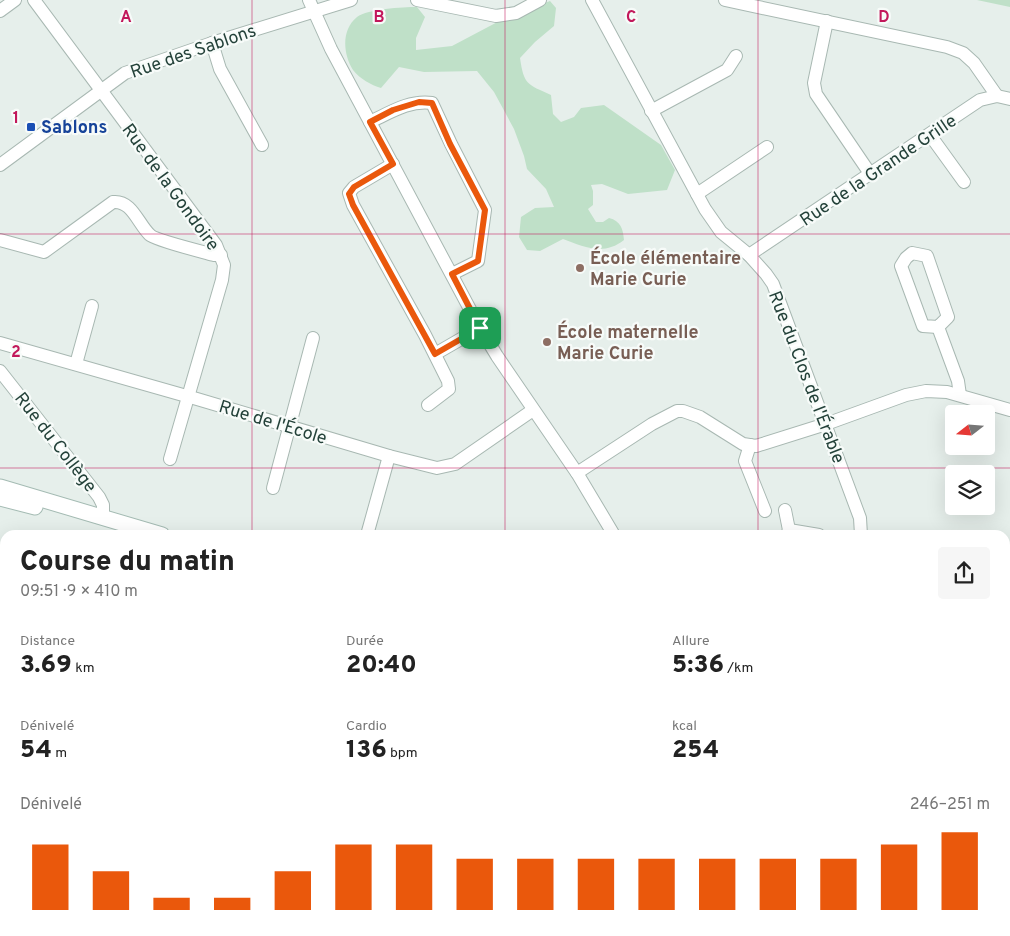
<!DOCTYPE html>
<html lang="fr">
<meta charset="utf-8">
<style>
body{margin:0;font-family:Overpass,sans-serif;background:#f6f6f6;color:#222;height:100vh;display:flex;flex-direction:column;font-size:19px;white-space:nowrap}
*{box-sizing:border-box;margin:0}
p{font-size:16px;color:#767676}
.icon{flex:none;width:28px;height:28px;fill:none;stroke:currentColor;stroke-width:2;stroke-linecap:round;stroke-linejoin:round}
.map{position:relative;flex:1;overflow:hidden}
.side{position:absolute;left:0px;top:530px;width:1010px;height:406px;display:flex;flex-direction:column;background:#fff;border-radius:15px 15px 0 0;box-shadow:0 5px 20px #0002}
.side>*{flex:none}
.needle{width:32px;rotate:253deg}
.fabs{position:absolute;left:945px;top:405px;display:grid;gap:10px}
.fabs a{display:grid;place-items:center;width:50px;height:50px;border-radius:5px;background:#fff;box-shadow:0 5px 20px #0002;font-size:25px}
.pin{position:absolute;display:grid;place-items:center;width:42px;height:42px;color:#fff;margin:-21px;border-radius:10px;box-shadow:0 2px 8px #0006}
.round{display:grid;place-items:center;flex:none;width:52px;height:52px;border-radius:5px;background:#f6f6f6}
.summary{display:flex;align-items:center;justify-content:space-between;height:85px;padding:0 20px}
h1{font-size:28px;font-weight:800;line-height:38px}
.stats{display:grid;grid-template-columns:repeat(3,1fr);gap:8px;height:85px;padding:5px 20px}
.stats div{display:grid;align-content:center}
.stats b{font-size:25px;font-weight:800}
.stats small{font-size:14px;font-weight:400}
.stats p{font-size:14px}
.chart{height:140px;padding:10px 20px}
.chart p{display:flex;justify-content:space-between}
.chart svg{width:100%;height:90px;margin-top:5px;stroke:#ea580c;stroke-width:6}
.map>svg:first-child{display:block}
.green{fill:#bfe0c8}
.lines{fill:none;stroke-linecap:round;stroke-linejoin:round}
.street-casing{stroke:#a8b8b2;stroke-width:14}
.secondary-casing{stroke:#a4bbb3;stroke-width:17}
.street{stroke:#fff;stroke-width:12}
.secondary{stroke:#fff;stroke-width:15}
.route-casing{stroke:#fff;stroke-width:10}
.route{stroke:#ea580c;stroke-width:6}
.grid{fill:none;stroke:#c2185b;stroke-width:1;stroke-opacity:0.55}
.transit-dot{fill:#1a4fb4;stroke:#f7fbf9;stroke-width:2}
.education-dot{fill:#8d6e63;stroke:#f7fbf9;stroke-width:2}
.labels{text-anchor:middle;stroke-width:4.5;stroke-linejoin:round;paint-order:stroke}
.street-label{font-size:18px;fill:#24423a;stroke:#f7fbf9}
.transit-label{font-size:18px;font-weight:bold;fill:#164399;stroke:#f7fbf9;text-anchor:start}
.education-label{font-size:18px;font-weight:bold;fill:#785e54;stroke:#f7fbf9;text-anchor:start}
.grid-label{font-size:16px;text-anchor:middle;font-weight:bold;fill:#c2185b;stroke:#f7fbf9;stroke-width:4.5;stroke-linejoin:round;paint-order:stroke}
</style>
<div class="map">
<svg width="1010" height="936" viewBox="0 0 1010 936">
<rect width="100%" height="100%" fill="#e6efeb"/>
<g class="green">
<path d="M977,0H1010V7Z"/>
<path d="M550,1L556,8L554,26L535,42L520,58C524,85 527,84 551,95L553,114L561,122L574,117L581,108L604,105L661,145L675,170L667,190L628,194L602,184L591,185L593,191V205L588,209L596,222H603L609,218C621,221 623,229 624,240C604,256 584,247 563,239L540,251L527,250L519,237L521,217L535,208L554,207L546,189L527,169L524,156L514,129L494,92L477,71L424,72L399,67L381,88C371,85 360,79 353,70C343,54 341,30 357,17C368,9 402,7 417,7L425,17L416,38V50L452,46L505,18Z"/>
<path d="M1005,806L1010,807V936H167L105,931H1005Z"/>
<path d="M0,855L5,857V924L0,923Z"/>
</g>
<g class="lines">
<defs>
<g id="street">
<path d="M34,0L216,245L224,265L222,280L170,459"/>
<path d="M309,0L331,49L480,328L497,356L577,473L614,535"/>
<path d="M417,0L496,16L516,13L540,0"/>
<path d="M592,0L705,209L721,232L749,255L766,274L773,284L860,518L861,535"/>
<path d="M725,0L947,47L963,53L974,63L997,96"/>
<path d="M0,11L15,0"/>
<path d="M827,21L814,83L816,94L871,175"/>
<path d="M212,43L220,69L262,145"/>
<path d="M651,111L727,70L736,56"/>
<path d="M370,122C391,112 409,100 432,103L451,144L485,210L478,261L452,274"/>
<path d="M930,135L964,182"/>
<path d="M393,164L354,187L349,193L353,205L425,335L448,381L449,389L428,405"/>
<path d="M0,165L125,73L212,43L351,0"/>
<path d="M697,194L767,147"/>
<path d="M0,240L44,252L113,202C132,200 138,224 150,235C155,240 203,252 214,255H221"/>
<path d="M912,253L927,256L948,317L938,327L923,326L901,266L906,258Z"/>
<path d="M749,255L980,100L997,96L1010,99"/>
<path d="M938,327L958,381L960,395"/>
<path d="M0,343L197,399L389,456L437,468L455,464L533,410"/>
<path d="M435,354L480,328"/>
<path d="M76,364L92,306"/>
<path d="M0,371L99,497L103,505V516"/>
<path d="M750,445L745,461L765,511"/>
<path d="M577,473L652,424L677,411H683L700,417L743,444L756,446L826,424L906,395L926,391L947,392L1010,410"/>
<path d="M273,488L313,338"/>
<path d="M785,510L789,530"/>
<path d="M367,535L389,456"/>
<path d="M787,535L789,530L819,535"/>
<path d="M1005,562L1010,560"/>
<path d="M0,580L5,587"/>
<path d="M1005,611L1008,616L1006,632"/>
<path d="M0,763L5,769"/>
</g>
<g id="secondary">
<path d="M0,487L162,535"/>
<path d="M0,498L35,507"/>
<path d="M1005,777L1010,778"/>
</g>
</defs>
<use href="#street" class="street-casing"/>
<use href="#secondary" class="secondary-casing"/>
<use href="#street" class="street"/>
<use href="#secondary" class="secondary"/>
</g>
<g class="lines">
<defs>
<path id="route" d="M419,102L432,103L450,144L485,210L478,261L452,274L480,328L435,354L353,205L349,194L354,187L393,164L370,122L393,110Z"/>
</defs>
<use href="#route" class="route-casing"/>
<use href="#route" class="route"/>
</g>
<path class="grid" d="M252,0V535M505,0V535M758,0V535M0,234H1010M0,468H1010M0,702H5M1005,702H1010M252,931V936M505,931V936M758,931V936"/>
<rect class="transit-dot" x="26" y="122" width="10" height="10" rx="2.5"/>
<g class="education-dot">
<circle cx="580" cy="268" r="5"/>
<circle cx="547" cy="342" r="5"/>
</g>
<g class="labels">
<g class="street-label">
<text transform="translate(193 51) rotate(-19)" y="6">Rue des Sablons</text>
<text transform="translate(878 170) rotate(-34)" y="6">Rue de la Grande Grille</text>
<text transform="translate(171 187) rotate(54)" y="6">Rue de la Gondoire</text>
<text transform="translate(807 377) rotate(69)" y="6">Rue du Clos de l'Érable</text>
<text transform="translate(273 422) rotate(17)" y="6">Rue de l'École</text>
<text transform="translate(56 442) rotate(52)" y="6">Rue du Collège</text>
</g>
<g class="transit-label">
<text x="41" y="133">Sablons</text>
</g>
<g class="education-label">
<text x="590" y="264">École élémentaire<tspan x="590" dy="21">Marie Curie</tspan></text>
<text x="557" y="338">École maternelle<tspan x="557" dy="21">Marie Curie</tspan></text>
</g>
</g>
<g class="grid-label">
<text x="126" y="22">A</text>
<text x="379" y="22">B</text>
<text x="631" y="22">C</text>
<text x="884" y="22">D</text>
<text x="16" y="123">1</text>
<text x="16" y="357">2</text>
</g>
</svg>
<div class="fabs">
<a><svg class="needle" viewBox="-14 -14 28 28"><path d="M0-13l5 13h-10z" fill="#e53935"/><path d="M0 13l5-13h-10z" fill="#767676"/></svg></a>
<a><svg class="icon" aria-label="layers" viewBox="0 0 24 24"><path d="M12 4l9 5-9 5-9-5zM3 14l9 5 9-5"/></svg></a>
</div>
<div class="pin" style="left:480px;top:328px;background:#1e9e55"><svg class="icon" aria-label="arrive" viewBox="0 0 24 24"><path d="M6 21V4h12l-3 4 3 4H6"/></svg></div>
<section class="side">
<div class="summary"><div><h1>Course du matin</h1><p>09:51 · 9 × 410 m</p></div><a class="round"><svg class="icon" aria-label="share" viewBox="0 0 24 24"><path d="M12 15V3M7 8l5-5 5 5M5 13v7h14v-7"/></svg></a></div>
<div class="stats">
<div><p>Distance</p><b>3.69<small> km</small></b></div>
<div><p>Durée</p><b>20:40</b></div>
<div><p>Allure</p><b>5:36<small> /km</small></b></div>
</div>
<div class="stats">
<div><p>Dénivelé</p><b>54<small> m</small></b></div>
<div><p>Cardio</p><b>136<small> bpm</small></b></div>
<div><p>kcal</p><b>254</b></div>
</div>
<div class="chart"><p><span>Dénivelé</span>246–251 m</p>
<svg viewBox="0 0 160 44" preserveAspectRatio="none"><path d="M5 44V12M15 44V25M25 44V38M35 44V38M45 44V25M55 44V12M65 44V12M75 44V19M85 44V19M95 44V19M105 44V19M115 44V19M125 44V19M135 44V19M145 44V12M155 44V6"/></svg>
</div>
</section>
</div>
